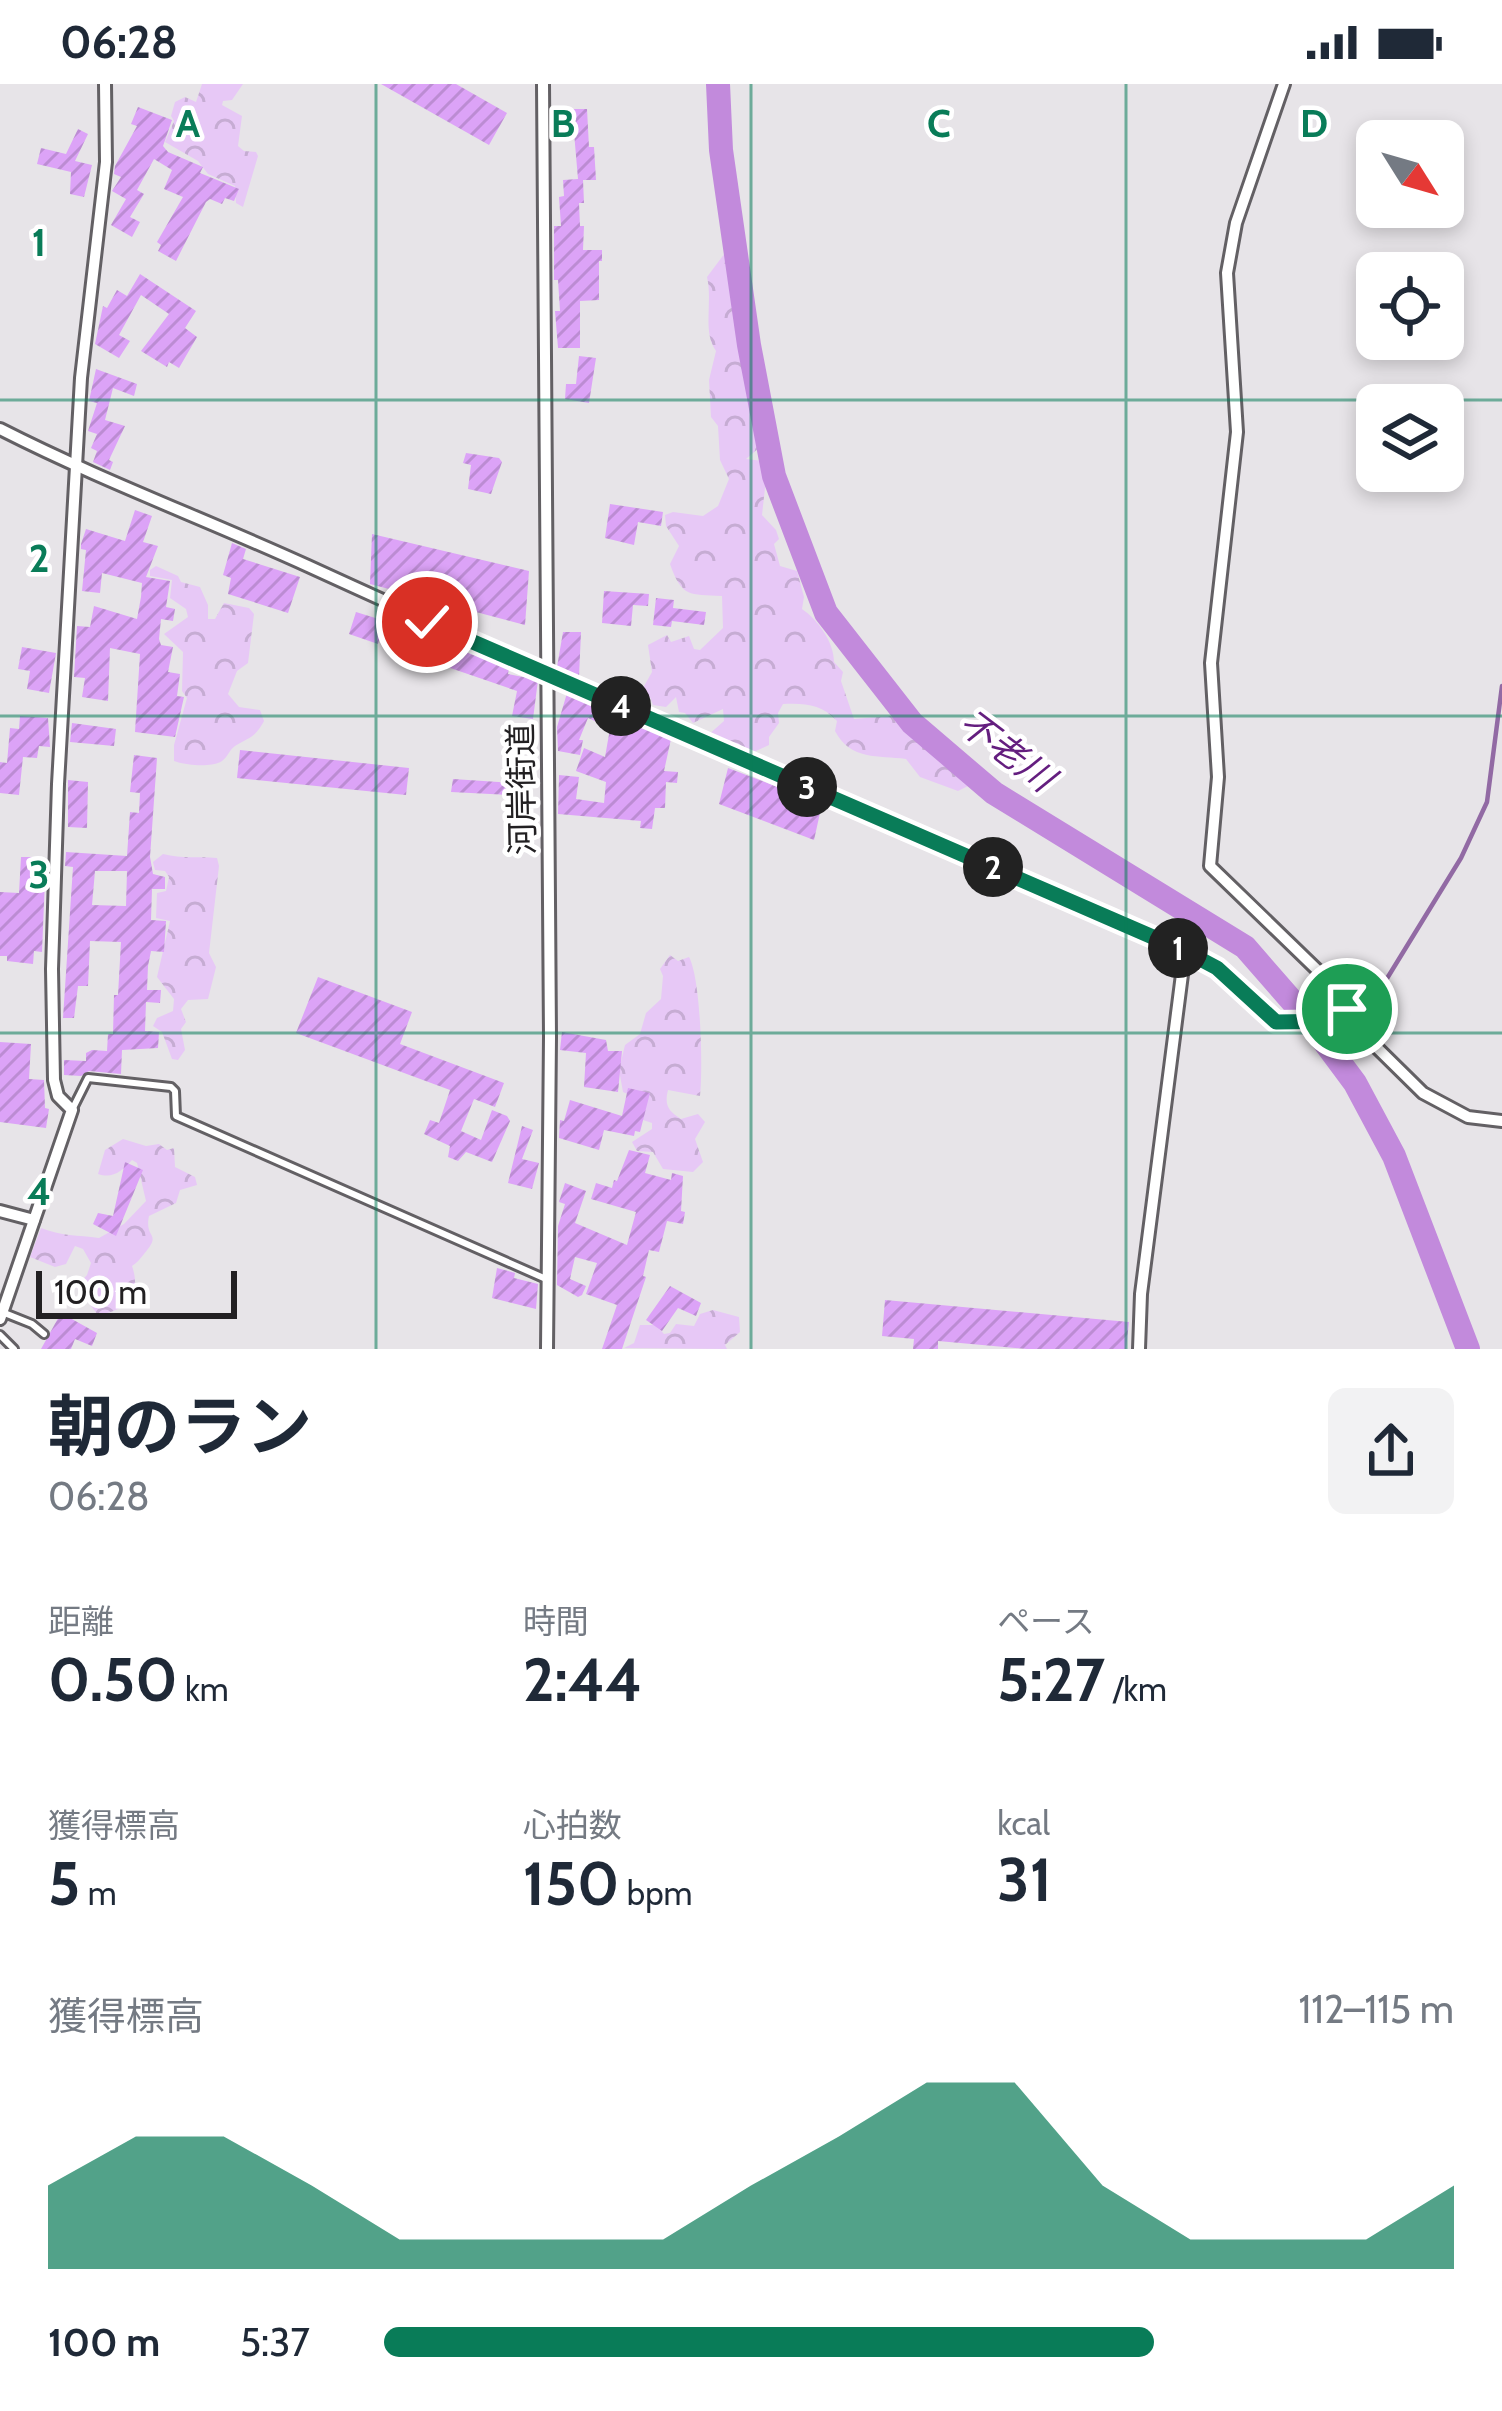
<!DOCTYPE html>
<html lang="ja">
<meta charset="utf-8">
<style>
body{margin:0;font-family:Cabin,"Noto Sans JP",sans-serif;background:#f2f2f3;color:#1f2937;height:100vh;display:flex;flex-direction:column;font-size:45px;white-space:nowrap}
*{box-sizing:border-box;margin:0}
p{font-size:39px;color:#747a83}
.icon{flex:none;width:66px;height:66px;fill:none;stroke:currentColor;stroke-width:2;stroke-linecap:round;stroke-linejoin:round}
.map{position:relative;height:1265px;overflow:hidden}
.side{display:flex;flex-direction:column;background:#fff;flex:1}
.side>*{flex:none}
.needle{width:78px;rotate:127deg}
.tools{position:absolute;left:1356px;top:36px;display:grid;gap:24px}
.tools a{display:grid;place-items:center;width:108px;height:108px;border-radius:18px;background:#fff;box-shadow:0 6px 18px #0003;font-size:60px}
.scale{position:absolute;left:36px;bottom:30px;width:201px;box-sizing:border-box;padding-left:12px;border:6px solid #222022;border-top:0;font-size:33px;line-height:42px;white-space:nowrap;color:#222022;-webkit-text-stroke:9px #fff;paint-order:stroke}
.pin{position:absolute;display:grid;place-items:center;width:102px;height:102px;color:#fff;margin:-51px;border:6px solid #fff;border-radius:50%;box-shadow:0 3px 12px #0007}
.km{position:absolute;width:60px;height:60px;margin:-30px;border-radius:50%;background:#222;color:#fff;font-size:33px;line-height:60px;text-align:center}
.round{display:grid;place-items:center;flex:none;width:126px;height:126px;border-radius:18px;background:#f2f2f3}
.head{display:flex;align-items:center;justify-content:space-between;height:204px;padding:0 48px}
h1{font-size:66px;font-weight:700;line-height:90px}
.metrics{display:grid;grid-template-columns:repeat(3,1fr);gap:18px;height:204px;padding:12px 48px}
.metrics div{display:grid;align-content:center}
.metrics b{font-size:60px;font-weight:700}
.metrics small{font-size:33px;font-weight:400}
.metrics p{font-size:33px}
.chart{height:336px;padding:24px 48px}
.chart p{display:flex;justify-content:space-between}
.chart svg{width:100%;height:216px;margin-top:12px;fill:#097c58;opacity:.7}
ul{padding:0 48px;list-style:none;font-size:39px}
li{display:grid;grid-template-columns:192px 144px 1fr;align-items:center;height:90px}
li i{height:30px;border-radius:15px;background:#097c58}
.status{display:flex;justify-content:space-between;align-items:center;height:84px;padding:0 60px;background:#fff;direction:ltr}
.status svg{height:33px;fill:currentColor}
.map>svg:first-child{display:block}
.forest{fill:url(#forest-crowns)}
.lines{fill:none;stroke-linecap:round;stroke-linejoin:round}
.stream{stroke:#926aa4;stroke-width:4.5}
.river{stroke:#c28adc;stroke-width:24}
.building{fill:url(#building-hatch);fill-rule:evenodd}
.service-casing{stroke:#636064;stroke-width:12}
.minor-casing{stroke:#636064;stroke-width:16}
.service{stroke:#fff;stroke-width:6}
.minor{stroke:#fff;stroke-width:10}
.route-casing{stroke:#fff;stroke-width:24}
.route{stroke:#097c58;stroke-width:15}
.grid{fill:none;stroke:#097c58;stroke-width:3;stroke-opacity:0.55}
.labels{text-anchor:middle;stroke-width:9;stroke-linejoin:round;paint-order:stroke}
.street-label{font-size:33px;fill:#222022;stroke:#fff}
.water-label{font-size:36px;font-style:italic;fill:#641e7f;stroke:#fff}
.grid-label{font-size:39px;text-anchor:middle;font-weight:bold;fill:#097c58;stroke:#fff;stroke-width:9;stroke-linejoin:round;paint-order:stroke}
</style>
<div class="status"><b>06:28</b><svg viewBox="0 0 49 12"><path d="M0 12V9h3v3zM5 12V6h3v6zM10 12V3h3v9zM15 12V0h3v12zM26 1h20v11H26zM47 4h2v5h-2z"/></svg></div>
<div class="map">
<svg width="1502" height="1265" viewBox="0 0 1502 1265">
<defs>
<pattern id="forest-crowns" width="20" height="18" patternUnits="userSpaceOnUse" patternTransform="scale(3)"><rect width="20" height="18" fill="#e7c8f6"/><path d="M2 6a3 3 0 1 1 6 0M12 15a3 3 0 1 1 6 0" fill="none" stroke="#c6acd3"/></pattern>
<pattern id="building-hatch" width="6" height="6" patternUnits="userSpaceOnUse" patternTransform="scale(3)"><rect width="6" height="6" fill="#dca3f7"/><path d="M-1 1l2-2M0 6l6-6M5 7l2-2" fill="none" stroke="#bc8cd3"/></pattern>
</defs>
<rect width="100%" height="100%" fill="#e7e4e8"/>
<g class="forest">
<path d="M202,0H243L232,16L223,17L222,21L242,32L238,62L244,67L256,68L258,72L243,123L236,119L235,102L208,90L198,77L165,58L174,37L171,32L175,18L185,13L196,18Z"/>
<path d="M725,169L759,350V364L746,375L763,377L766,395L762,431L776,446L779,455L774,460L780,482L797,487L804,513L802,525C818,536 834,558 834,578L843,588L841,597L854,635L891,632C908,645 910,654 932,647L938,652L940,668L946,673L957,672L965,680L963,689L968,702L958,707L920,693L906,675C878,671 851,677 835,647L837,637C822,620 804,619 783,620L778,629L779,639L769,653V661C737,676 753,669 726,662C720,660 713,659 707,657V652L724,637L723,625L693,639L685,629L679,628L676,613L666,623L653,621L650,613L640,622L629,620V610L633,605L643,604L652,588L648,561L667,551L671,558L689,552L694,565L700,566L723,544L722,512C689,510 682,514 670,480L679,462L666,442L665,431L673,428L703,432L718,422L729,395L720,376L718,342L711,333L709,296L716,267C702,248 713,218 707,193Z"/>
<path d="M156,482L178,492L181,498L200,503L208,521V535H215L224,519L249,524L254,530L248,579L237,587L228,610L239,623L260,626L264,637C255,654 249,653 235,662C229,666 228,673 222,677C212,684 184,681 174,677V661L187,614L182,607L183,568L164,550L188,533L186,525L170,514L172,496L150,492V486Z"/>
<path d="M163,770C183,775 198,772 217,774L219,782L209,869L216,883L208,915L188,916L181,925L186,938L181,945L185,966L178,976L172,975L162,948L153,942L157,934L173,927L174,915L157,893L170,837L156,834L157,809L166,807L169,793L165,787L155,786L153,778Z"/>
<path d="M670,871L678,877L689,873C701,895 703,984 700,1012L668,1006C664,1022 669,1027 681,1035L698,1030L705,1038L695,1055L703,1078L693,1088L663,1085L653,1068L637,1067L632,1058L652,1045V1039L643,1036L632,1012L623,1008L619,986L625,961L640,950L646,929L661,915L663,892L660,885Z"/>
<path d="M123,1055L146,1062L159,1060L167,1066L174,1064L175,1083L195,1093L197,1101L180,1106L176,1119L149,1132C144,1156 163,1148 144,1170C140,1175 137,1179 132,1182C142,1211 127,1226 98,1231L76,1203L87,1191L91,1179L83,1165L75,1162L66,1180L55,1183L30,1173L41,1144C61,1152 78,1151 99,1154L124,1140L146,1117L137,1079L132,1076C122,1087 113,1095 98,1090L105,1066Z"/>
<path d="M713,1226L739,1233L740,1248L725,1261L727,1265L624,1264L634,1259L640,1241H656L664,1250L670,1249L676,1240L694,1242L700,1230Z"/>
</g>
<g class="lines">
<path class="stream" d="M1328,963L1351,949L1367,927L1461,774L1487,718L1502,602"/>
<path class="river" d="M718,0L721,66L749,261L774,392L826,529L912,639L994,709L1245,863L1306,933L1355,999L1394,1072L1468,1265"/>
</g>
<g class="building">
<path d="M381,0H456L507,29L489,61Z"/>
<path d="M138,23L172,36L163,62L168,68L203,83L200,89L239,105L234,117L225,114L222,120L210,115L206,118L176,177L158,167L161,161L157,158L183,113L164,105L172,86L154,75L137,106L144,110L130,133L140,138L132,153L111,141L126,115L112,107L121,93L114,90L115,82L137,42L131,40Z"/>
<path d="M572,25H587L589,63H594L596,96H583L584,119H579L580,142H584L583,166H602V177H599V216L580,217V264H558L555,227H560L558,196H554V142H561L559,113L564,112L563,96L578,95Z"/>
<path d="M78,45L88,50L75,77L92,81L84,113L70,110L71,88L37,80L41,64L66,70Z"/>
<path d="M140,190L196,227L185,244L197,253L179,284L169,278L167,283L141,267L169,230L141,211L119,251L130,257L119,274L95,260L103,222L107,224L117,206L127,212Z"/>
<path d="M579,272L596,274L589,319L565,315L566,300H576Z"/>
<path d="M96,285L137,300L134,312L113,304L105,336L125,342L109,376L113,378L110,386L93,378L97,367L91,364L97,350L88,347L97,319L89,317Z"/>
<path d="M466,369L499,374L502,378L491,410L468,405L471,381L463,379Z"/>
<path d="M610,420L663,428L661,442L638,438L634,461L605,454Z"/>
<path d="M135,426L152,432L143,458L158,462L146,493L170,497L166,523L175,525L173,537L161,535L159,555L161,561L173,563L168,588L180,590L177,612L184,613L175,653L135,648L140,570L110,564L108,617L82,613L85,594L74,593L77,542L90,543L94,522L137,535L141,513L142,499L102,489L100,509L82,507L86,466L81,465V460L86,445L125,457Z"/>
<path d="M372,450L529,487L525,541L370,500Z"/>
<path d="M232,459L246,465L243,475L300,493L288,529L228,510L231,494L223,491Z"/>
<path d="M604,507L649,510L648,522L633,521L631,542L602,539Z"/>
<path d="M656,514L674,516L673,524L706,528L704,541L672,537L671,543L653,541Z"/>
<path d="M356,528L385,537L384,542L392,545L389,556L380,553L378,560L349,550Z"/>
<path d="M563,548H581L579,593L557,583Z"/>
<path d="M426,553L445,555L509,584L508,590L538,596L533,635L512,632L517,607L427,576L429,569L421,566Z"/>
<path d="M22,563L56,569L49,609L27,605L30,587L18,585Z"/>
<path d="M567,609L604,626L599,639L588,634L579,656H583L580,671L558,667L557,643Z"/>
<path d="M20,632L48,634L50,663L39,662L37,674L23,673L19,711L0,709V678L7,679L10,644L19,645Z"/>
<path d="M72,639L116,645L114,662L70,658Z"/>
<path d="M611,639L648,645L671,655L664,687L678,688L677,699L666,698L665,724H655L652,745L640,744L641,737L558,730L559,691L579,693L576,715L604,719L606,698L576,687L584,664L605,673Z"/>
<path d="M240,666L409,684L406,711L237,694Z"/>
<path d="M134,671L157,674L150,773L153,790L165,793V805H152L151,836L166,837L164,868L151,867L148,882L147,906H161L160,919L146,918L145,947L159,948L158,964L122,966L121,990L89,987L81,992L64,991V976L86,977V969L92,966L107,967L108,950H113L114,911H118L121,858L90,857L88,902H78L74,934H63L73,783L65,782L66,768L127,772L130,728L139,729L140,709L130,708ZM95,787H127L126,822L92,821Z"/>
<path d="M728,684L822,720L814,756L719,720Z"/>
<path d="M453,695L530,700L528,712L451,708Z"/>
<path d="M68,696L88,698L87,744L68,743Z"/>
<path d="M21,773H39L40,795H45L42,868L34,867L33,880L7,877V872H0V808L19,809Z"/>
<path d="M318,893L412,928L400,960L504,999L495,1023L474,1015L461,1047L481,1056L492,1026L507,1032L510,1037L492,1078L466,1068L458,1077L448,1073L450,1062L424,1050L430,1036L439,1039L450,1006L296,949Z"/>
<path d="M562,948L606,956L608,967H622L618,1008L584,1003L586,969L560,966Z"/>
<path d="M0,958L31,960L29,995L44,996L45,1024L49,1025L46,1044L0,1038Z"/>
<path d="M628,1004L650,1009L640,1048L635,1047L634,1052L604,1046L599,1066L559,1054L560,1036L564,1037L570,1016L622,1032Z"/>
<path d="M522,1042L533,1046L522,1075L539,1079L532,1105L508,1099Z"/>
<path d="M629,1066L650,1071L645,1089L671,1096L672,1089L683,1092L681,1127L685,1128L683,1140L667,1137L659,1168L649,1166L643,1192L646,1193L622,1265H602L617,1221L586,1210L597,1179L575,1173L570,1195L586,1202L582,1211L578,1213L557,1201L558,1142L565,1120L559,1118L565,1099L586,1107L575,1139L627,1161L636,1128L591,1115L596,1099L612,1104L614,1096L617,1097Z"/>
<path d="M125,1078L143,1086L116,1152L93,1140L98,1129L113,1132Z"/>
<path d="M497,1184L515,1189L514,1194L538,1200L536,1225L492,1214Z"/>
<path d="M670,1202L701,1219L696,1232L678,1224L662,1247L646,1236Z"/>
<path d="M885,1216L1129,1238L1126,1265H1027L938,1257V1265H913L914,1255L882,1252Z"/>
<path d="M61,1229L97,1249L92,1262L75,1255L71,1265H41Z"/>
</g>
<g class="lines">
<defs>
<g id="service">
<path d="M72,1026L88,994L171,1003L175,1007L176,1032L546,1195"/>
<path d="M2,1228L32,1240L44,1250"/>
<path d="M0,1251L14,1265"/>
</g>
<g id="minor">
<path d="M543,0L550,953L547,1265"/>
<path d="M1284,0L1236,139L1227,189L1237,348L1211,579L1218,693L1210,782L1339,907L1347,925L1341,937"/>
<path d="M0,345C100,396 205,435 308,482C598,615 892,740 1185,867L1217,883L1275,938L1341,937L1359,946L1423,1009L1468,1033L1502,1037"/>
<path d="M0,1127L34,1136"/>
<path d="M0,1235L72,1026L58,1012L54,996L52,885L58,700L81,294L106,78L105,0"/>
<path d="M1139,1265L1141,1210L1185,867"/>
</g>
</defs>
<use href="#service" class="service-casing"/>
<use href="#minor" class="minor-casing"/>
<use href="#service" class="service"/>
<use href="#minor" class="minor"/>
</g>
<g class="lines">
<defs>
<path id="route" d="M427,538L1185,867L1217,884L1276,938L1341,937L1347,925"/>
</defs>
<use href="#route" class="route-casing"/>
<use href="#route" class="route"/>
</g>
<path class="grid" d="M376,0V1265M751,0V1265M1126,0V1265M0,316H1502M0,632H1502M0,949H1502"/>
<g class="labels">
<g class="street-label">
<text transform="translate(521 705) rotate(-91)" y="12">河岸街道</text>
</g>
<g class="water-label">
<text transform="translate(1007 666) rotate(37)" y="13">不老川</text>
</g>
</g>
<g class="grid-label">
<text x="188" y="53">A</text>
<text x="563" y="53">B</text>
<text x="939" y="53">C</text>
<text x="1314" y="53">D</text>
<text x="39" y="172">1</text>
<text x="39" y="488">2</text>
<text x="39" y="804">3</text>
<text x="39" y="1121">4</text>
</g>
</svg>
<div class="tools">
<a><svg class="needle" viewBox="-14 -14 28 28"><path d="M0-13l5 13h-10z" fill="#e53935"/><path d="M0 13l5-13h-10z" fill="#747a83"/></svg></a>
<a><svg class="icon" aria-label="locate" viewBox="0 0 24 24"><circle cx="12" cy="12" r="6"/><path d="M12 2v4M12 18v4M2 12h4M18 12h4"/></svg></a>
<a><svg class="icon" aria-label="layers" viewBox="0 0 24 24"><path d="M12 4l9 5-9 5-9-5zM3 14l9 5 9-5"/></svg></a>
</div>
<div class="scale">100 m</div>
<div class="pin" style="left:1347px;top:925px;background:#1e9e55"><svg class="icon" aria-label="arrive" viewBox="0 0 24 24"><path d="M6 21V4h12l-3 4 3 4H6"/></svg></div>
<div class="pin" style="left:427px;top:538px;background:#d93025"><svg class="icon" aria-label="check" viewBox="0 0 24 24"><path d="M5 12l5 5 9-10"/></svg></div>
<b class="km" style="left:1178px;top:864px">1</b>
<b class="km" style="left:993px;top:783px">2</b>
<b class="km" style="left:807px;top:703px">3</b>
<b class="km" style="left:621px;top:622px">4</b>
</div>
<section class="side">
<div class="head"><div><h1>朝のラン</h1><p>06:28</p></div><a class="round"><svg class="icon" aria-label="share" viewBox="0 0 24 24"><path d="M12 15V3M7 8l5-5 5 5M5 13v7h14v-7"/></svg></a></div>
<div class="metrics">
<div><p>距離</p><b>0.50<small> km</small></b></div>
<div><p>時間</p><b>2:44</b></div>
<div><p>ペース</p><b>5:27<small> /km</small></b></div>
</div>
<div class="metrics">
<div><p>獲得標高</p><b>5<small> m</small></b></div>
<div><p>心拍数</p><b>150<small> bpm</small></b></div>
<div><p>kcal</p><b>31</b></div>
</div>
<div class="chart"><p><span>獲得標高</span>112–115 m</p>
<svg viewBox="0 0 160 44" preserveAspectRatio="none"><path d="M0 44V27L10 17L20 17L30 27L40 38L50 38L60 38L70 38L80 27L90 17L100 6L110 6L120 27L130 38L140 38L150 38L160 27V44z"/></svg>
</div>
<ul>
<li><b>100 m</b>5:37<i style="width:72%"></i></li>
</ul>
</section>
